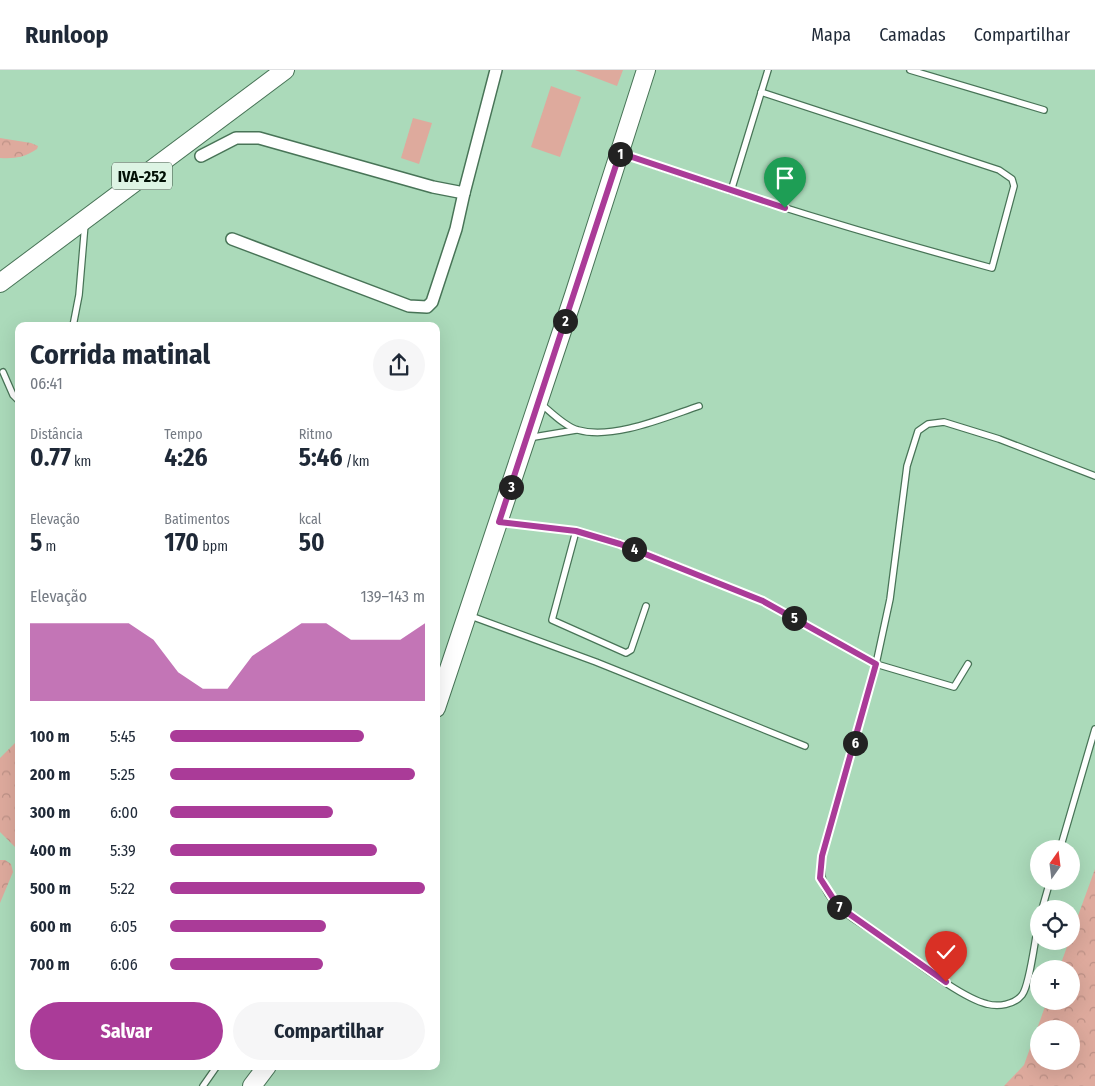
<!DOCTYPE html>
<html lang="pt">
<meta charset="utf-8">
<style>
body{margin:0;font-family:"Fira Sans Condensed",sans-serif;background:#f6f6f7;color:#1f2937;height:100vh;display:flex;flex-direction:column;font-size:19px;white-space:nowrap}
*{box-sizing:border-box;margin:0}
p{font-size:16px;color:#747a83}
.icon{flex:none;width:28px;height:28px;fill:none;stroke:currentColor;stroke-width:2;stroke-linecap:round;stroke-linejoin:round}
.map{position:relative;flex:1;overflow:hidden}
.drawer{position:absolute;left:15px;top:252px;width:425px;height:748px;display:flex;flex-direction:column;background:#fff;border-radius:10px;box-shadow:0 5px 20px #0002}
.drawer>*{flex:none}
.needle{width:32px;rotate:14deg}
.tools{position:absolute;left:1030px;top:770px;display:grid;gap:10px}
.tools a{display:grid;place-items:center;width:50px;height:50px;border-radius:50%;background:#fff;box-shadow:0 5px 20px #0002;font-size:25px}
.pin{position:absolute;display:grid;place-items:center;width:42px;height:42px;color:#fff;margin:-51px -21px;border-radius:50% 50% 50% 0;rotate:-45deg;box-shadow:0 0 5px #0007}
.pin .icon{rotate:45deg}
.km{position:absolute;width:25px;height:25px;margin:-12px;border-radius:50%;background:#222;color:#fff;font-size:14px;line-height:25px;text-align:center}
.round{display:grid;place-items:center;flex:none;width:52px;height:52px;border-radius:26px;background:#f6f6f7}
.head{display:flex;align-items:center;justify-content:space-between;height:85px;padding:0 15px}
h1{font-size:28px;font-weight:700;line-height:38px}
.metrics{display:grid;grid-template-columns:repeat(3,1fr);gap:8px;height:85px;padding:5px 15px}
.metrics div{display:grid;align-content:center}
.metrics b{font-size:25px;font-weight:700}
.metrics small{font-size:14px;font-weight:400}
.metrics p{font-size:14px}
.chart{height:140px;padding:10px 15px}
.chart p{display:flex;justify-content:space-between}
.chart svg{width:100%;height:90px;margin-top:5px;fill:#aa3b98;opacity:.7}
.action{display:flex;gap:10px;margin-top:auto;padding:10px 15px}
.action a{flex:1;height:58px;border-radius:30px;background:#aa3b98;color:#fff;font-size:20px;font-weight:700;line-height:58px;text-align:center}
.action a+a{background:#f6f6f7;color:#1f2937}
ul{padding:0 15px;list-style:none;font-size:16px}
li{display:grid;grid-template-columns:80px 60px 1fr;align-items:center;height:38px}
li i{height:12px;border-radius:6px;background:#aa3b98}
header{display:flex;align-items:center;gap:30px;box-sizing:border-box;height:70px;padding:0 25px;background:#fff;border-bottom:1px solid #e0e1e3}
header strong{font-size:24px}
nav{display:flex;gap:28px;margin-inline-start:auto;font-size:18px}
.map>svg:first-child{display:block}
.forest{fill:url(#forest-crowns);fill-rule:evenodd}
.green{fill:#deaa9d}
.lines{fill:none;stroke-linecap:round;stroke-linejoin:round}
.service-casing{stroke:#487457;stroke-width:8}
.minor-casing{stroke:#487457;stroke-width:14}
.primary-casing{stroke:#487457;stroke-width:20}
.service{stroke:#fff;stroke-width:5.5}
.minor{stroke:#fff;stroke-width:11}
.primary{stroke:#fff;stroke-width:18}
.route-casing{stroke:#fff;stroke-width:10}
.route{stroke:#aa3b98;stroke-width:6}
.labels{text-anchor:middle;stroke-width:5;stroke-linejoin:round;paint-order:stroke}
.shield{fill:#ddf4e4;stroke:#445449;stroke-width:1}
.shield-label{font-size:16px;font-weight:bold;fill:#021006}
</style>
<header>
<strong>Runloop</strong>
<nav><a>Mapa</a><a>Camadas</a><a>Compartilhar</a></nav>
</header>
<div class="map">
<svg width="1095" height="1016" viewBox="0 0 1095 1016">
<defs>
<pattern id="forest-crowns" width="20" height="18" patternUnits="userSpaceOnUse" patternTransform="scale(1.25)"><rect width="20" height="18" fill="#deaa9d"/><path d="M2 6a3 3 0 1 1 6 0M12 15a3 3 0 1 1 6 0" fill="none" stroke="#bd9186"/></pattern>
</defs>
<rect width="100%" height="100%" fill="#abdaba"/>
<g class="forest">
<path d="M0,68L31,73L38,76L37,79C25,87 15,89 0,88Z"/>
<path d="M19,669V781L0,762V688Z"/>
<path d="M0,790H5L11,794L13,802L0,833Z"/>
<path d="M1095,799V1016H1004L1024,995L1047,931H1071V899H1059L1069,871H1071V865ZM1039,959H1071V991H1039Z"/>
</g>
<g class="green">
<path d="M575,0H623L617,16Z"/>
<path d="M551,16L581,27L560,87L531,77Z"/>
<path d="M413,48L432,53L419,94L401,88Z"/>
</g>
<g class="lines">
<defs>
<g id="service">
<path d="M910,0L1044,40"/>
<path d="M623,84C744,127 867,164 992,198L1014,116L1012,109L999,100L761,22"/>
<path d="M731,121L768,0"/>
<path d="M73,256L79,225L85,154"/>
<path d="M3,302L13,325L19,331"/>
<path d="M540,333C550,341 565,357 578,360C613,370 666,347 699,336"/>
<path d="M528,368L576,360"/>
<path d="M502,452L576,461L620,473L763,531L876,594L954,617L968,594"/>
<path d="M576,461L552,550L626,583L631,580L646,536"/>
<path d="M468,545L596,592L805,676"/>
<path d="M1060,779L1095,659"/>
<path d="M1042,839L1050,811"/>
<path d="M1039,851C1035,867 1030,915 1022,925C1014,935 998,937 987,934C958,927 904,882 877,864C865,855 847,847 837,835C822,819 820,807 822,786L876,594L890,529L907,396L918,361L928,354L944,352L999,369L1095,406"/>
<path d="M203,1016L217,996"/>
</g>
<g id="minor">
<path d="M201,86L236,68H259L433,117L464,123L496,0"/>
<path d="M232,169L409,236L427,237L432,232L456,159L464,123"/>
</g>
<g id="primary">
<path d="M0,213L285,0"/>
<path d="M436,638L574,225L646,0"/>
<path d="M252,1016L267,996"/>
</g>
</defs>
<use href="#service" class="service-casing"/>
<use href="#minor" class="minor-casing"/>
<use href="#primary" class="primary-casing"/>
<use href="#service" class="service"/>
<use href="#minor" class="minor"/>
<use href="#primary" class="primary"/>
</g>
<g class="lines">
<defs>
<path id="route" d="M785,138L620,83L499,452L576,461L620,474L763,531L876,594L822,786L820,808L838,836L946,912"/>
</defs>
<use href="#route" class="route-casing"/>
<use href="#route" class="route"/>
</g>
<g class="labels">
<rect class="shield" x="112" y="92.5" width="60" height="27" rx="4"/>
<g class="shield-label">
<text x="142" y="112">IVA-252</text>
</g>
</g>
</svg>
<div class="tools">
<a><svg class="needle" viewBox="-14 -14 28 28"><path d="M0-13l5 13h-10z" fill="#e53935"/><path d="M0 13l5-13h-10z" fill="#747a83"/></svg></a>
<a><svg class="icon" aria-label="locate" viewBox="0 0 24 24"><circle cx="12" cy="12" r="6"/><path d="M12 2v4M12 18v4M2 12h4M18 12h4"/></svg></a>
<a>+</a>
<a>−</a>
</div>
<div class="pin" style="left:785px;top:138px;background:#1e9e55"><svg class="icon" aria-label="arrive" viewBox="0 0 24 24"><path d="M6 21V4h12l-3 4 3 4H6"/></svg></div>
<div class="pin" style="left:946px;top:912px;background:#d93025"><svg class="icon" aria-label="check" viewBox="0 0 24 24"><path d="M5 12l5 5 9-10"/></svg></div>
<b class="km" style="left:620px;top:84px">1</b>
<b class="km" style="left:565px;top:251px">2</b>
<b class="km" style="left:511px;top:417px">3</b>
<b class="km" style="left:634px;top:479px">4</b>
<b class="km" style="left:794px;top:548px">5</b>
<b class="km" style="left:855px;top:673px">6</b>
<b class="km" style="left:839px;top:837px">7</b>
<section class="drawer">
<div class="head"><div><h1>Corrida matinal</h1><p>06:41</p></div><a class="round"><svg class="icon" aria-label="share" viewBox="0 0 24 24"><path d="M12 15V3M7 8l5-5 5 5M5 13v7h14v-7"/></svg></a></div>
<div class="metrics">
<div><p>Distância</p><b>0.77<small> km</small></b></div>
<div><p>Tempo</p><b>4:26</b></div>
<div><p>Ritmo</p><b>5:46<small> /km</small></b></div>
</div>
<div class="metrics">
<div><p>Elevação</p><b>5<small> m</small></b></div>
<div><p>Batimentos</p><b>170<small> bpm</small></b></div>
<div><p>kcal</p><b>50</b></div>
</div>
<div class="chart"><p><span>Elevação</span>139–143 m</p>
<svg viewBox="0 0 160 44" preserveAspectRatio="none"><path d="M0 44V6L10 6L20 6L30 6L40 6L50 14L60 30L70 38L80 38L90 22L100 14L110 6L120 6L130 14L140 14L150 14L160 6V44z"/></svg>
</div>
<ul>
<li><b>100 m</b>5:45<i style="width:76%"></i></li>
<li><b>200 m</b>5:25<i style="width:96%"></i></li>
<li><b>300 m</b>6:00<i style="width:64%"></i></li>
<li><b>400 m</b>5:39<i style="width:81%"></i></li>
<li><b>500 m</b>5:22<i style="width:100%"></i></li>
<li><b>600 m</b>6:05<i style="width:61%"></i></li>
<li><b>700 m</b>6:06<i style="width:60%"></i></li>
</ul>
<div class="action"><a>Salvar</a><a>Compartilhar</a></div>
</section>
</div>
